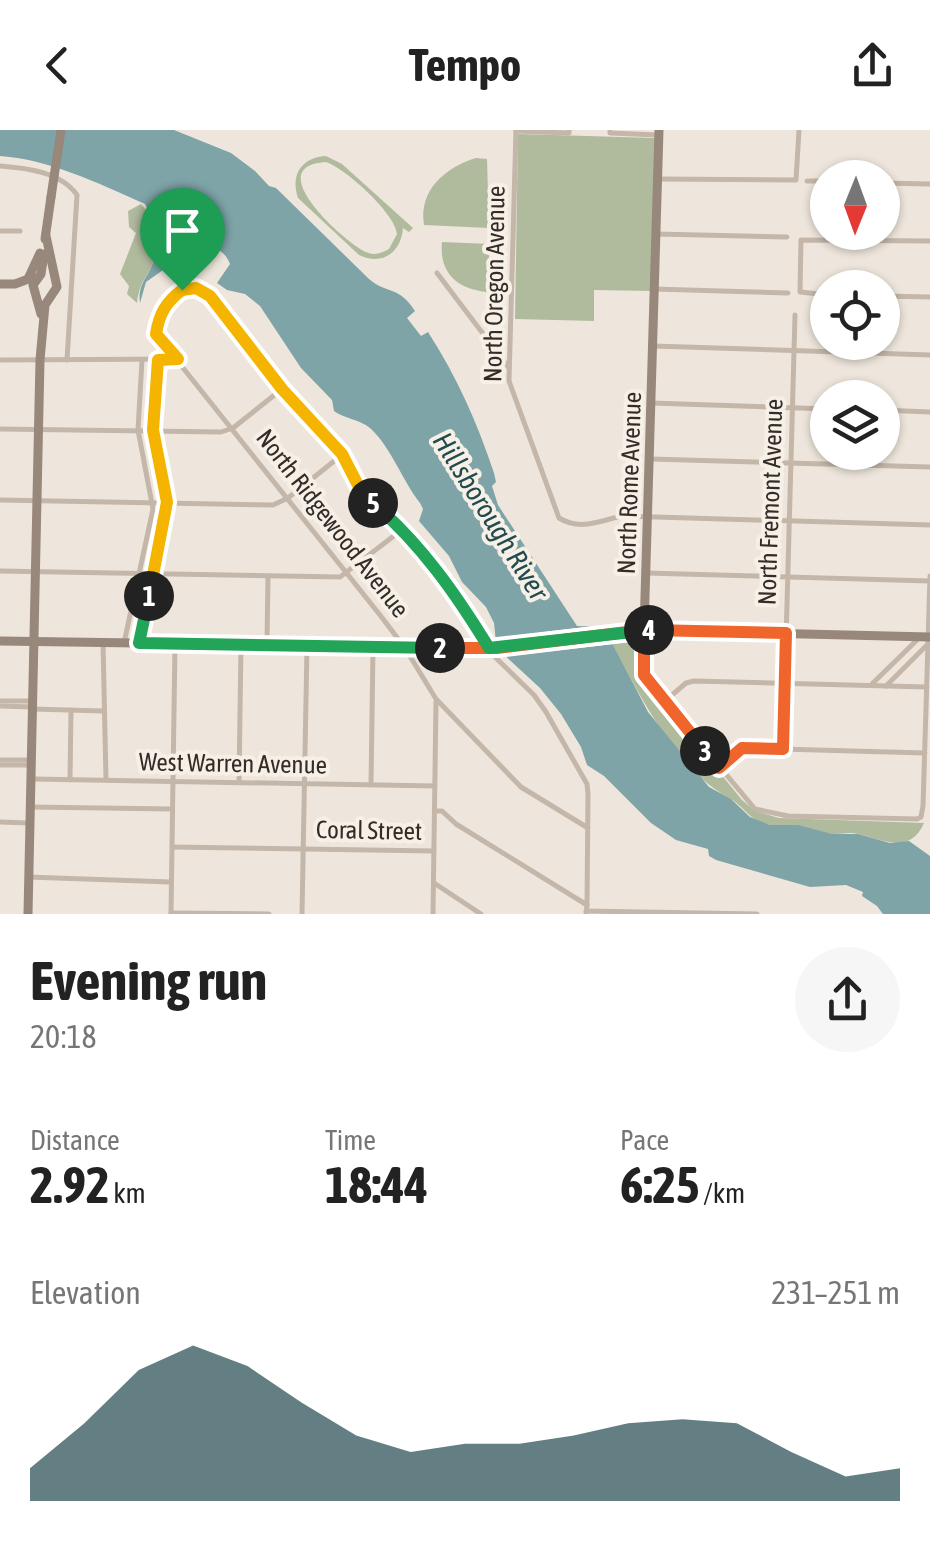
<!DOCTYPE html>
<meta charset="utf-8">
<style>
body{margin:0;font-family:"Asap Condensed",sans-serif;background:#f6f6f6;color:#222;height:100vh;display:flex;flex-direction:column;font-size:38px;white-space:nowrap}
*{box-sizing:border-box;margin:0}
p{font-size:32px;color:#767676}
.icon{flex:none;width:55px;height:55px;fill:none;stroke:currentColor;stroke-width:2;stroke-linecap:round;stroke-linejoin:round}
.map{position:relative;height:784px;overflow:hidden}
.details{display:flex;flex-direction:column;background:#fff;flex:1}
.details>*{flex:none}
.needle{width:65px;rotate:181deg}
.fabs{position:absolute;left:810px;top:30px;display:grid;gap:20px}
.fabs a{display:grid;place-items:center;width:90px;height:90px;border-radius:50%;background:#fff;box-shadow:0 2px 8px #0004;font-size:50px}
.pin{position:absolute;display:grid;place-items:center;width:85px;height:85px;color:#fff;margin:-102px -42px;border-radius:50% 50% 50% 0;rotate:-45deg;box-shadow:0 0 10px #0007}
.pin .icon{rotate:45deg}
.km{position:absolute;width:50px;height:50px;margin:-25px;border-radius:50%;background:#222;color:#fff;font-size:28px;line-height:50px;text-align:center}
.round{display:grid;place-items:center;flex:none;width:105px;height:105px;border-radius:52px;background:#f6f6f6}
.summary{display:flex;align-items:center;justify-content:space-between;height:170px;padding:0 30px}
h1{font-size:55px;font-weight:700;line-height:75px}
.stats{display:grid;grid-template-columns:repeat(3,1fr);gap:15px;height:170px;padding:10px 30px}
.stats div{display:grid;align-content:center}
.stats b{font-size:50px;font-weight:700}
.stats small{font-size:28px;font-weight:400}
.stats p{font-size:28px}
.chart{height:280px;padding:20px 30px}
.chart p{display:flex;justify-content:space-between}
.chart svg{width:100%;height:180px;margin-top:10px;fill:#234a4f;opacity:.7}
header{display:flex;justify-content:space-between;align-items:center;height:130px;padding:0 30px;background:#fff;font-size:45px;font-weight:700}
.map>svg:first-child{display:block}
.green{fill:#b0bb9e;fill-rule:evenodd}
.water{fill:#7ea4a7}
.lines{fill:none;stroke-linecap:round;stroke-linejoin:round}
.street{stroke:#c4b7a9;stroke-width:5}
.secondary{stroke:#98877b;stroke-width:9}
.secondary-bridge{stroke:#98877b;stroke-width:9}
.split-1-casing{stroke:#fff;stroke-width:20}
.split-2-casing{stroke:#fff;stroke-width:20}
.split-3-casing{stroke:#fff;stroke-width:20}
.split-4-casing{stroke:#fff;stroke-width:20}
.split-5-casing{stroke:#fff;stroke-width:20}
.split-6-casing{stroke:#fff;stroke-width:20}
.split-1{stroke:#f5b400;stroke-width:12}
.split-2{stroke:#22a559;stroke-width:12}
.split-3{stroke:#f0652b;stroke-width:12}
.split-4{stroke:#f0652b;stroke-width:12}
.split-5{stroke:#22a559;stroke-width:12}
.split-6{stroke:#f5b400;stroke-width:12}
.labels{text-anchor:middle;stroke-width:8;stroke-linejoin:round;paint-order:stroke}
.street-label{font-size:25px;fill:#332c28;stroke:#f6f0e7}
.water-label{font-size:28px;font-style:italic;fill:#234a4f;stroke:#f6f0e7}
</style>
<header><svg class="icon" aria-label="back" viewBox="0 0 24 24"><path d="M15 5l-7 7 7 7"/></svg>Tempo<svg class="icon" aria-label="share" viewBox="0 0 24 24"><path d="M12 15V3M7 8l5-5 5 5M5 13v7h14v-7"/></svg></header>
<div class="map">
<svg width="930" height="784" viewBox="0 0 930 784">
<rect width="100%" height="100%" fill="#eee6dc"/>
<g class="green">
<path d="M518,4L656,8L652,161L594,160V191L515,189Z"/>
<path d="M326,26L342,34L413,98L409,102L403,98C401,123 382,136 359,125L298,68C290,45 302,27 326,26ZM326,32C345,38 396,84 397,104L389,119C381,123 375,126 366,122C347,114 258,36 326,32Z"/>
<path d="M476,28L487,29L489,98L424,95C418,60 446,37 476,28Z"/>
<path d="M141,74C153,86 158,111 154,128C150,146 140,148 137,173L127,164L129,156L120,144L136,103L129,97L128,81Z"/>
<path d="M442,112L490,114L487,162C457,159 439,143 442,112Z"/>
<path d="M625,507H642L641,546L742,670L755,681L779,688L924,693C910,725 884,710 858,704C850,702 843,704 835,704C819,704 782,698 766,694C749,690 743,675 729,668C678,641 637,562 611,511Z"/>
</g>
<path class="water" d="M0,0H174L231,23L255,41L269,56L276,58L369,149C388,165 398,155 415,181L407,188L421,206L428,202C457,247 477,292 494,343L496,352L492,356L498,375L577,496L609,497L611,511L648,582L709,657L731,669L750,687L770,695H798L832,704H858L890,713L909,711L930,726V784H883L877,776L862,766L863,762L846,755L810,757L716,730L709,726L708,719L676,710L651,693L604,646L587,635L581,617L561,584L540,558L501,522L496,512L494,493L486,477L462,452L449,426L419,391L423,379L420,373C402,350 391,317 370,298C359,289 345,289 334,281L332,270L301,238L260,176L245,164L227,160L217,153L230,134C219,106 187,117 165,128L163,140L146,152L140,173C137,153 150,146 154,129C159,112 153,88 145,74C97,53 52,30 0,26Z"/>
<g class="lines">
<g class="street">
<path d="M516,0L509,251L559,388C580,401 599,391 622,386L930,395"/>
<path d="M610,0V3L658,5"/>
<path d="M516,1L569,3V0"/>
<path d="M0,36C27,38 61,42 77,65L67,230"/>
<path d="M658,49L796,50L799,0"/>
<path d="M807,51H828"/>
<path d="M882,53L930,54"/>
<path d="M0,101H20"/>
<path d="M656,104L787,107"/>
<path d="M437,143L509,238"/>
<path d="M654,159L788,163"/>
<path d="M828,165L800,162L801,110L930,111"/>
<path d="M882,166L930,167"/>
<path d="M653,216L930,225"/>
<path d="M0,230L178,229"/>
<path d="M651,273L828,279"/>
<path d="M882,280L930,282"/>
<path d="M0,299L221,302L233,298L282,259"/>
<path d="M650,329L930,337"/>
<path d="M0,370L273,375L288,368L343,324"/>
<path d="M0,441L340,447L403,399"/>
<path d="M646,443L930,451"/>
<path d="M644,502L643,545L755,679L788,686L917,689L921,687L923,676L930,446"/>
<path d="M103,513L106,649"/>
<path d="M124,513L153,379L138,300L142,230"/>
<path d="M139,513L167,372L153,300L158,230"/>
<path d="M267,513L268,446"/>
<path d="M872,554L918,509"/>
<path d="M886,556L926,516"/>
<path d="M0,571H32"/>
<path d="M665,571L686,553L694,551L927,557"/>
<path d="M0,576L32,577"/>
<path d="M32,579L103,581"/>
<path d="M783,619L795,185"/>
<path d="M0,630H31"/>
<path d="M0,635H31"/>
<path d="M719,638L747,618L925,623"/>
<path d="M33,649L435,656"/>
<path d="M70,650L71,580"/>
<path d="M239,652L241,515"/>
<path d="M371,655L373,518"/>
<path d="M30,677L172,679"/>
<path d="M435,681H442L456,694L587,775"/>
<path d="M0,692L29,693"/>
<path d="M172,717L434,721"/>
<path d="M28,747L170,752"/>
<path d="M434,753L481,784"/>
<path d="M586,781L757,784"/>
<path d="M171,783L269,784"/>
<path d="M171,784L175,514"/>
<path d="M302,784L307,516"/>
<path d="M433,784L436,572"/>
<path d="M586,784L587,775L588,664L587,654L546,582L534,565L496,528L444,447L403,399L360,359L343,324L283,259L210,166C177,148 160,174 156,204L380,485L405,518L436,569L521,657L588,698"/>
</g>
<g class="secondary">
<path d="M45,109L51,67"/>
<path d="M28,149L40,123"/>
<path d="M0,154H15L31,148"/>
<path d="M41,184L33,155L41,144L44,124"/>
<path d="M644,500L659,0"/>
<path d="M0,511L489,518L644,500L930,507"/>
<path d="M28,784L40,230L45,175L57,157L46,106"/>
</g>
<path class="secondary-bridge" d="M51,67L61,0"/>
</g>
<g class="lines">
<defs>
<path id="split-1" d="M149,466L167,372L153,300L158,230L178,229L156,204C159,184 166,172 182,160"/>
<path id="split-2" d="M149,466L139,513L440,518"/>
<path id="split-3" d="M440,518H497L644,500V545L705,621"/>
<path id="split-4" d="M649,500L786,503L783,619L742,618L719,638L705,621"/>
<path id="split-5" d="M373,373C421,414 456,464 489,518L649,500"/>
<path id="split-6" d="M182,160L196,158L210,166L282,259L342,324L360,359L373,373"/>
</defs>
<use href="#split-1" class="split-1-casing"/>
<use href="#split-2" class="split-2-casing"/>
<use href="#split-3" class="split-3-casing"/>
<use href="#split-4" class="split-4-casing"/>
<use href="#split-5" class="split-5-casing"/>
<use href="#split-6" class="split-6-casing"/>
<use href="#split-1" class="split-1"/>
<use href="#split-2" class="split-2"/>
<use href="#split-3" class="split-3"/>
<use href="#split-4" class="split-4"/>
<use href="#split-5" class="split-5"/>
<use href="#split-6" class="split-6"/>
</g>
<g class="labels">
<g class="street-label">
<text transform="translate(494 154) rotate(-89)" y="9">North Oregon Avenue</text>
<text transform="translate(629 353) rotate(-88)" y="9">North Rome Avenue</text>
<text transform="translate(770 372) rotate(-88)" y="9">North Fremont Avenue</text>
<text transform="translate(333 393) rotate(52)" y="9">North Ridgewood Avenue</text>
<text transform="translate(233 633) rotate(1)" y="9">West Warren Avenue</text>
<text transform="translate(369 700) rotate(1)" y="9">Coral Street</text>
</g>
<g class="water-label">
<text transform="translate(491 386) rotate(58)" y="10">Hillsborough River</text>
</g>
</g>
</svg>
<div class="fabs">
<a><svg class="needle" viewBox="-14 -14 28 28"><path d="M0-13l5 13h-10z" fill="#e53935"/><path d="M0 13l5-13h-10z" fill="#767676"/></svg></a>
<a><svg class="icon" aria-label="locate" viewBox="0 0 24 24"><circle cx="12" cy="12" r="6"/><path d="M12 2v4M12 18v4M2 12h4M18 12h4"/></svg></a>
<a><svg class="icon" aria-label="layers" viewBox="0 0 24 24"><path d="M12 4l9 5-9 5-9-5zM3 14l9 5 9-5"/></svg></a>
</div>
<div class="pin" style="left:182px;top:160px;background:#1e9e55"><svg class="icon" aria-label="arrive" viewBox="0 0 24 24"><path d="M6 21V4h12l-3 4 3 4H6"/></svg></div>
<b class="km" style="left:149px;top:466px">1</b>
<b class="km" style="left:440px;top:518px">2</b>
<b class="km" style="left:705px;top:621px">3</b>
<b class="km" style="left:649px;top:500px">4</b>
<b class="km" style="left:373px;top:373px">5</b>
</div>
<section class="details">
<div class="summary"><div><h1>Evening run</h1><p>20:18</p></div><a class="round"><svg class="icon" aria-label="share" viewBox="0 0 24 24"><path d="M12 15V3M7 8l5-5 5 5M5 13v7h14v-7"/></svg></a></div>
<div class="stats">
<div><p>Distance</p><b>2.92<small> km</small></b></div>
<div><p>Time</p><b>18:44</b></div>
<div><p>Pace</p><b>6:25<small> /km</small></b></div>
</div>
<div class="chart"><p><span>Elevation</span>231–251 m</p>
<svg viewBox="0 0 160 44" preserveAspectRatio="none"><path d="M0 44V36L10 25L20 12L30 6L40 11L50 20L60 28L70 32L80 30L90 30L100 28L110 25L120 24L130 25L140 32L150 38L160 36V44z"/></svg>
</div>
</section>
